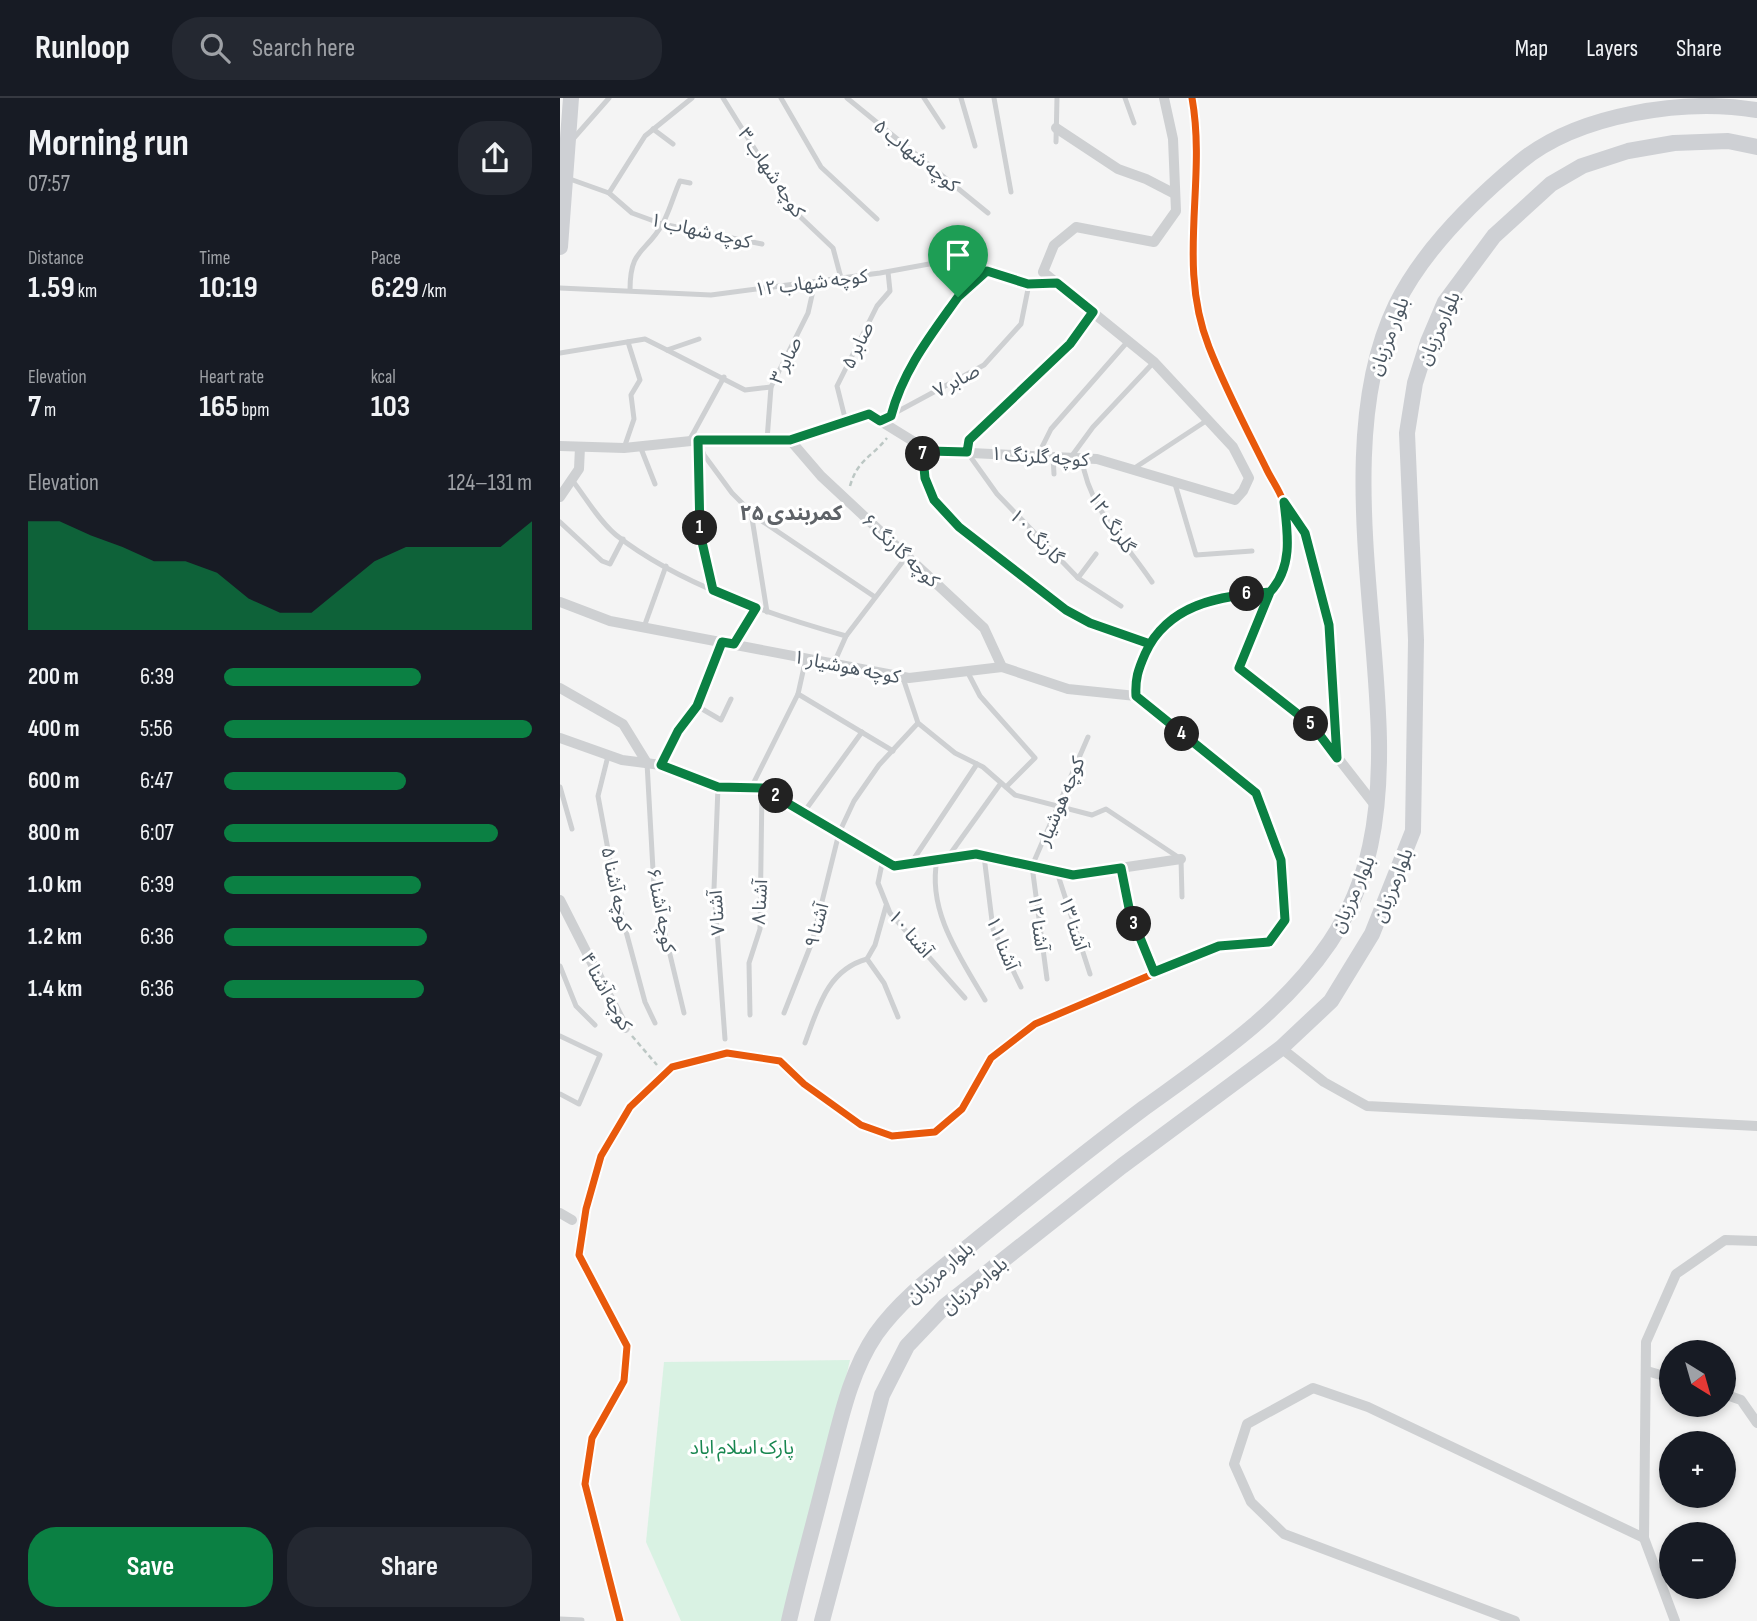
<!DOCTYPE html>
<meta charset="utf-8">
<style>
body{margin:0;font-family:"Sofia Sans Condensed","Noto Sans Arabic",sans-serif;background:#242831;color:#f1f3f6;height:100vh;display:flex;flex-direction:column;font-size:26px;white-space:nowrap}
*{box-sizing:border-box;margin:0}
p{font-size:23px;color:#9ea1a6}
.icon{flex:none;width:38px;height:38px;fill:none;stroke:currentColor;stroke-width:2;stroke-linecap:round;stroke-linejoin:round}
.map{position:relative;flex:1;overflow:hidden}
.side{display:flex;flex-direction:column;background:#171b24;width:560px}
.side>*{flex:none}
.needle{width:46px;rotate:143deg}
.controls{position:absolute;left:1099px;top:1242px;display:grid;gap:14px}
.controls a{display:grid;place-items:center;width:77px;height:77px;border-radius:50%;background:#171b24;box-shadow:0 4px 10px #0003;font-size:35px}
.pin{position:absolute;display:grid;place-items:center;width:60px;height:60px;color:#fff;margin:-72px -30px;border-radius:50% 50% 50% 0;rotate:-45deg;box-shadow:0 0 7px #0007}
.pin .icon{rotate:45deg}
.km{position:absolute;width:35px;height:35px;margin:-18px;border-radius:50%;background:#222;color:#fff;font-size:19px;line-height:35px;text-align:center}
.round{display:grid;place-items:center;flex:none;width:74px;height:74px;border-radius:28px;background:#242831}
.head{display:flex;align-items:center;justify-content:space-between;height:119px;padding:0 28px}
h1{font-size:38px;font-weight:700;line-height:52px}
.stats{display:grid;grid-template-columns:repeat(3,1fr);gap:10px;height:119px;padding:7px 28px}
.stats div{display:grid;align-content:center}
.stats b{font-size:30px;font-weight:700}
.stats small{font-size:19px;font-weight:400}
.stats p{font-size:19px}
.chart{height:196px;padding:14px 28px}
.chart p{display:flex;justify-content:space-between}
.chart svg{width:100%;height:126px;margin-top:7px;fill:#0b8043;opacity:.7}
.cta{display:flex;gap:14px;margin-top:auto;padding:14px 28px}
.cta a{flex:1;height:80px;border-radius:28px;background:#0b8043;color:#fff;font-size:28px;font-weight:700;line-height:80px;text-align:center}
.cta a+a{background:#242831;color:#f1f3f6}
ul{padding:0 28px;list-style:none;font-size:23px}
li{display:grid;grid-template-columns:112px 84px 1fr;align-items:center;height:52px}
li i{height:18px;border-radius:9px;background:#0b8043}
header{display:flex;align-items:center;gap:42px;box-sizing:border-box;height:98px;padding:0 35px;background:#171b24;border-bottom:2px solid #363941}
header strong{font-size:33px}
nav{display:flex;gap:38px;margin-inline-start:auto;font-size:24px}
.search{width:490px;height:63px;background:#242831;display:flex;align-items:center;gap:18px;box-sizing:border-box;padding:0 24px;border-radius:28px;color:#9ea1a6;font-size:26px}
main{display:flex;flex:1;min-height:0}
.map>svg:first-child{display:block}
.green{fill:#d9f2e3}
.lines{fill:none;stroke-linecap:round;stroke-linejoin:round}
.path{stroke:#bcc7c4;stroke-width:2.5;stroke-dasharray:5 3.5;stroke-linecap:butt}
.service{stroke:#ced0d2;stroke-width:5}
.minor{stroke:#ced0d2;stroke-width:10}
.secondary{stroke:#ced0d4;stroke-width:16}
.cycleway-casing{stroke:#fff;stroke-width:11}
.cycleway{stroke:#e8590c;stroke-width:7}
.route-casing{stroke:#fff;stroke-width:14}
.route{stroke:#0b8043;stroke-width:9}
.labels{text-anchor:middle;stroke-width:6;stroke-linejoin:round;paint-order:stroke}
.street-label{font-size:19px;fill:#4a5661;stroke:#fff}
.park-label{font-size:19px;fill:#17864f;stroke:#fff}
.neighbourhood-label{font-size:21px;font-weight:bold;fill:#5f6368;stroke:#fff}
</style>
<header>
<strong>Runloop</strong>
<div class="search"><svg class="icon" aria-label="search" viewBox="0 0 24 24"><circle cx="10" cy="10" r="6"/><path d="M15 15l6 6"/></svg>Search here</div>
<nav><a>Map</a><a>Layers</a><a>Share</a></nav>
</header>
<main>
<section class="side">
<div class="head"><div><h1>Morning run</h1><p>07:57</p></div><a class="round"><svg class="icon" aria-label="share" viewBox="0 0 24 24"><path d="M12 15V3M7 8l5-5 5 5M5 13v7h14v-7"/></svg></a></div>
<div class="stats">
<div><p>Distance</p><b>1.59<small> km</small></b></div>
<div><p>Time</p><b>10:19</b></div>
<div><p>Pace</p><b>6:29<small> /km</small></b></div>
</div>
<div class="stats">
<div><p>Elevation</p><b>7<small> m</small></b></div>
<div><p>Heart rate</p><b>165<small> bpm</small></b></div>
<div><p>kcal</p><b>103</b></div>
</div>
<div class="chart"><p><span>Elevation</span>124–131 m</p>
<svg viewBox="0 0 160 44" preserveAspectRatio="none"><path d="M0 44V6L10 6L20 11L30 15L40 20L50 20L60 24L70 33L80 38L90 38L100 29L110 20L120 15L130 15L140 15L150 15L160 6V44z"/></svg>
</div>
<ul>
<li><b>200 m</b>6:39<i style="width:64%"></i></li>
<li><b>400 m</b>5:56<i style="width:100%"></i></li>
<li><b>600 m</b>6:47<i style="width:59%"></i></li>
<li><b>800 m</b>6:07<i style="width:89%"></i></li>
<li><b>1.0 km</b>6:39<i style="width:64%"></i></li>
<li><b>1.2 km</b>6:36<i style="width:66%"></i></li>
<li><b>1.4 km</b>6:36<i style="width:65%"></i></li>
</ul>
<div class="cta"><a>Save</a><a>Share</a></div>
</section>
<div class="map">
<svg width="1197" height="1523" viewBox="0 0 1197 1523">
<rect width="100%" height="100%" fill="#f4f4f4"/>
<path class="green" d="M290,1262L230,1523H121L86,1444L104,1264Z"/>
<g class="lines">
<g class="path">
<path d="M290,388C298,361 310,361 327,340"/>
<path d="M72,938L97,967"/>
</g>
<g class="service">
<path d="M163,0L232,111L273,150L281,180"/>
<path d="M221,0L261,69L317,121"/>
<path d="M287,0L428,115"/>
<path d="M364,0L383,29"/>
<path d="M401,0L415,48"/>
<path d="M434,0L451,94"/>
<path d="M565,0L574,25"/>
<path d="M93,31L113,46"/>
<path d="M13,41L49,0"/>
<path d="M496,44L497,0"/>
<path d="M7,80L49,95L72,115L102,126L202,146"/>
<path d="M49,95L85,38L132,0"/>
<path d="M0,190L151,197L320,175L391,162L469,186L493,185"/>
<path d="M70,192C70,149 86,156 103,125C110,112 114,96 120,83L130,85"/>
<path d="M533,215L510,246L409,343L407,354L437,396L518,480L561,508"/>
<path d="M107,252L185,292L211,289"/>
<path d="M0,255L85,241L107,252L139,241"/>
<path d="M331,318C346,261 384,212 427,173"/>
<path d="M320,323L424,267L461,226L469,186"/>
<path d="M286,324L277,288L317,208L330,193L328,174"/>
<path d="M138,342L144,357L172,395L196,419L315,499"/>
<path d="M207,342L211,289L248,215L255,184"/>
<path d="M129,343L164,279"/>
<path d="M138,345L140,435L153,492"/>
<path d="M80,348L95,386"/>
<path d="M362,349L364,380L374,402L399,429L507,512L530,525L590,546"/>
<path d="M64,350L74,321L71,297L80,282L68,244"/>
<path d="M478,357L491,331L569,242"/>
<path d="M493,358L494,376"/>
<path d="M511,359L533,329L594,264"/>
<path d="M522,361C528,409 566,445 592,484"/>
<path d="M573,371L646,323"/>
<path d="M12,382C26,400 39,423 56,437C118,486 211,517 286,538"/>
<path d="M615,386L636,457L692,453"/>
<path d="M191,414L207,514"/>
<path d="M0,424L42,463L50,466L63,441"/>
<path d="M518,480L536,456"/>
<path d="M84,529L106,468"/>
<path d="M174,546L196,510"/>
<path d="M274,565L286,538L347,458"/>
<path d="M407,573L420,598L475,660L446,689"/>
<path d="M343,580L358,625L395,655L423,669L455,697L532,717L546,711L621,761L622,799"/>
<path d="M238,596L333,653"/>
<path d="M137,608L161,622L171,601"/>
<path d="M48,658L38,698L57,800L85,904L95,925"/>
<path d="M87,665L94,790L124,915"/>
<path d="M101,667L119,633L137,608L161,545"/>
<path d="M192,688L238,596L246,560"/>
<path d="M0,689L12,731"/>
<path d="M158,689L154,791L165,941"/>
<path d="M244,714L302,634"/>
<path d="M424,758L433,831L461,889"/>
<path d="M388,759L441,685"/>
<path d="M323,761L318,785L330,815L405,900"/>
<path d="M377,762C367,813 400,859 425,902"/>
<path d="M351,765L417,666"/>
<path d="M561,770L570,815L594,875"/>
<path d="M497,774L530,876"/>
<path d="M326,808L315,847L307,861L324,885L338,919"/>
<path d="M0,868L16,908L35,927"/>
<path d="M487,881L472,768L528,639"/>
<path d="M224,915L252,844L279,735L294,703L319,667L358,625"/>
<path d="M190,917L189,865L200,831L202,690"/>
<path d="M0,938L40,957L19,1006L0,996"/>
<path d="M245,945C258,910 267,872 307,861"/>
<path d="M0,1521L22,1522"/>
</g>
<g class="minor">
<path d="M496,30L558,71L586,81L615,96"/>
<path d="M230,342L261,378L424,530L442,569"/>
<path d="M0,348L64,350L150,341L230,342L309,316L369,353L537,361L675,402L683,393L689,380L673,349L594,264L483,174L494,147L516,129L594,144L616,113L613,41L604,0"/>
<path d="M0,399L19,371L20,349"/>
<path d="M726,406L745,435L769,527L777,658"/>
<path d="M710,494L679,570L753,628L817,710"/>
<path d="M0,504L50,523L349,580L442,569L508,591L576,598"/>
<path d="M0,590L63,626L87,665"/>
<path d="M0,640L62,662L101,667L158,689L202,690L334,768L416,756L513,777L621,761"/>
<path d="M0,802L65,930"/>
<path d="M721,950L764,984L807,1008L1197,1028"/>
<path d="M0,1115L12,1122"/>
<path d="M1087,1273L1111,1280"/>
<path d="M1164,1296L1181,1302L1197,1325"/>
<path d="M60,1523L25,1386L32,1340L64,1283L67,1248L19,1157L26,1111L41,1058L70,1009L112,969L167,955L220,963L244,986L301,1027L332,1038L375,1034L402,1011L431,960L475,926L659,848L709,844L725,823L721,762L696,695L576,598C575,581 578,572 585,556C608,505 659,498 710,494C730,472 734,431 723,403C719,391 711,381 706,370C686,330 665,290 649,249C616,166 647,84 632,0"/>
<path d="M955,1523L724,1436L691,1404L674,1366L687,1326L753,1290L808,1309L1084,1440"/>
<path d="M1115,1523L1084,1440L1086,1244L1116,1176L1165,1142L1197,1143"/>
</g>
<g class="secondary">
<path d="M0,149L11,0"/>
<path d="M229,1523C240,1474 254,1426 266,1377C279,1330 288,1277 316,1236C343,1198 383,1170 419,1140C473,1096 528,1052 584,1010C652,961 722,915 770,844C811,782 820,716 819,643C817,509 776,331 836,207C863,152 913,103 960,64C1018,16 1124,0 1197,12"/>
<path d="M262,1523L322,1297L347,1248L385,1208L562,1068L721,950L771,903L812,836L853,733L856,542L847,335L855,285L868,244L885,204L934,138L991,86L1022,68L1068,53L1114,45L1168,43L1197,49"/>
</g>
<defs>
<path id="cycleway" d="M60,1523L25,1386L32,1340L64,1283L67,1248L19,1157L26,1111L41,1058L70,1009L112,969L167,955L220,963L244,986L301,1027L332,1038L375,1034L402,1011L431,960L475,926L659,848L709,844L725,823L721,762L696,695L576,598C575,581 578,572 585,556C608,505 659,498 710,494C730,472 734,431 723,403C719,391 711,381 706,370C686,330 665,290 649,249C616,166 647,84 632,0"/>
</defs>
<use href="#cycleway" class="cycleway-casing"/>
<use href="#cycleway" class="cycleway"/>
</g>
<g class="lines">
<defs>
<path id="route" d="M398,199C371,237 343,272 331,318L320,323L309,316L230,342H138L140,435L153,492L196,510L174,546L162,544L137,608L118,633L101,667L158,689L202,690L334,768L416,756L513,777L561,770L570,815L594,874L659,848L709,844L725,822L721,762L696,695L576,598C575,581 578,572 585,556C608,505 659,498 710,494L679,570L753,628L777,660L769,527L745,435L724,404C728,436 733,469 710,494C664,498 616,504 590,546L530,525L506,512L399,429L374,402L365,380L362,349L369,353L407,354L409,342L510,246L533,214L497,185L468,186L427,173L398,199"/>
</defs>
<use href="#route" class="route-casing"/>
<use href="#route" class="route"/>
</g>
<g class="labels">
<g class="street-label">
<text transform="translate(357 57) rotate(39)" y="7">کوچه شهاب ۵</text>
<text transform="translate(212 74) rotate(56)" y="7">کوچه شهاب ۳</text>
<text transform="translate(141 132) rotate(13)" y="7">کوچه شهاب ۱</text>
<text transform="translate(251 184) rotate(-7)" y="7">کوچه شهاب ۱۲</text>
<text transform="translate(878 230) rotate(-66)" y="7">بلوارمرزبان</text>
<text transform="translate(828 238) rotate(-69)" y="7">بلوار مرزبان</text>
<text transform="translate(297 247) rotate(-64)" y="7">صابر ۵</text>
<text transform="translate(225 262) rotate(-64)" y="7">صابر ۳</text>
<text transform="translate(396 282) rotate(-29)" y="7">صابر ۷</text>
<text transform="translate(480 358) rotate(4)" y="7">کوچه گلرنگ ۱</text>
<text transform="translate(552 424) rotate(56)" y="7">گلرنگ ۱۲</text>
<text transform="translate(477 438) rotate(46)" y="7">گارنگ ۱۰</text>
<text transform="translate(341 452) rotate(43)" y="7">کوچه گارنگ ۶</text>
<text transform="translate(287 568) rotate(11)" y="7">کوچه هوشیار ۱</text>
<text transform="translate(500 703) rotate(-67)" y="7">کوچه هوشیار</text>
<text transform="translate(832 787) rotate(-68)" y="7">بلوارمرزبان</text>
<text transform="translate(57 791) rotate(78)" y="7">کوچه آشنا ۵</text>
<text transform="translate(792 796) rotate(-66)" y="7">بلوار مرزبان</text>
<text transform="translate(199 804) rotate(-87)" y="7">آشنا ۸</text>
<text transform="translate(102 812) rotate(79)" y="7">کوچه آشنا ۶</text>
<text transform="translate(156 815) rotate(-94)" y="7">آشنا ۷</text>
<text transform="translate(479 825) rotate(82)" y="7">آشنا ۱۲</text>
<text transform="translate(514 825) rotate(72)" y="7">آشنا ۱۳</text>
<text transform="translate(256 827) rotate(-75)" y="7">آشنا ۹</text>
<text transform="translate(351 835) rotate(49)" y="7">آشنا ۱۰</text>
<text transform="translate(443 845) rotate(68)" y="7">آشنا ۱۱</text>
<text transform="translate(47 893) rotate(61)" y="7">کوچه آشنا ۴</text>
<text transform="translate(379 1174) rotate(-41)" y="7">بلوار مرزبان</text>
<text transform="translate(414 1187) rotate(-39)" y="7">بلوارمرزبان</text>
</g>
<g class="park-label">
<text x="182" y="1356">پارک اسلام اباد</text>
</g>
<g class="neighbourhood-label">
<text x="231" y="422">کمربندی ۲۵</text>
</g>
</g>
</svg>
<div class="controls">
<a><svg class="needle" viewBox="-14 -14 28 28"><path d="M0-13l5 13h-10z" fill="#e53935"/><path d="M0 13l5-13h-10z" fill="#9ea1a6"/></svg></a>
<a>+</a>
<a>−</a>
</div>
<div class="pin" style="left:398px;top:199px;background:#1e9e55"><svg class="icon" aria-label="arrive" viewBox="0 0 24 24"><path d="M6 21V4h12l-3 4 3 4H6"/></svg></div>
<b class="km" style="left:140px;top:430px">1</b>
<b class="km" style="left:216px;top:698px">2</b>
<b class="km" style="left:574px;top:826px">3</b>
<b class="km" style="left:622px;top:636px">4</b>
<b class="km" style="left:751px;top:626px">5</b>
<b class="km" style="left:687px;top:496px">6</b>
<b class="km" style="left:363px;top:356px">7</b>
</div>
</main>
